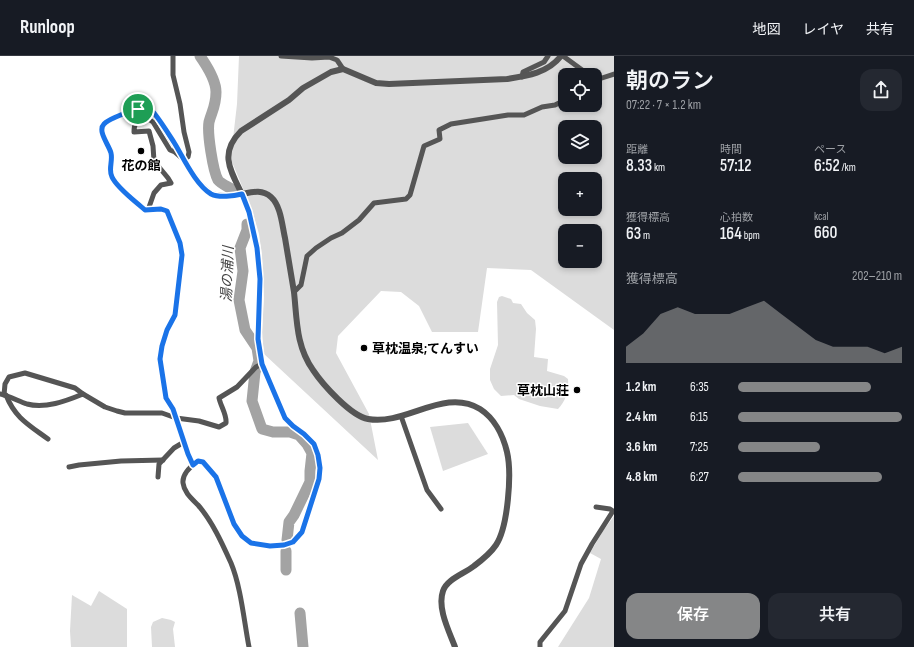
<!DOCTYPE html>
<html lang="ja">
<meta charset="utf-8">
<style>
body{margin:0;font-family:"Sofia Sans Condensed","Noto Sans JP",sans-serif;background:#242831;color:#f1f3f6;height:100vh;display:flex;flex-direction:column;font-size:15px;white-space:nowrap}
*{box-sizing:border-box;margin:0}
p{font-size:13px;color:#9ea1a6}
.icon{flex:none;width:22px;height:22px;fill:none;stroke:currentColor;stroke-width:2;stroke-linecap:round;stroke-linejoin:round}
.map{position:relative;flex:1;overflow:hidden}
.panel{display:flex;flex-direction:column;background:#171b24;width:300px}
.panel>*{flex:none}
.controls{position:absolute;left:558px;top:12px;display:grid;gap:8px}
.controls a{display:grid;place-items:center;width:44px;height:44px;border-radius:8px;background:#171b24;box-shadow:0 2px 6px #0003;font-size:20px}
.pin{position:absolute;display:grid;place-items:center;width:34px;height:34px;color:#fff;margin:-17px;border:2px solid #fff;border-radius:50%;box-shadow:0 1px 4px #0007}
.round{display:grid;place-items:center;flex:none;width:42px;height:42px;border-radius:12px;background:#242831}
.overview{display:flex;align-items:center;justify-content:space-between;height:68px;padding:0 12px}
h1{font-size:22px;font-weight:600;line-height:30px}
.stats{display:grid;grid-template-columns:repeat(3,1fr);gap:6px;height:68px;padding:4px 12px}
.stats div{display:grid;align-content:center}
.stats b{font-size:17px;font-weight:600}
.stats small{font-size:11px;font-weight:400}
.stats p{font-size:11px}
.chart{height:112px;padding:8px 12px}
.chart p{display:flex;justify-content:space-between}
.chart svg{width:100%;height:72px;margin-top:4px;fill:#858687;opacity:.7}
.primary-button{display:flex;gap:8px;margin-top:auto;padding:8px 12px}
.primary-button a{flex:1;height:46px;border-radius:12px;background:#858687;color:#fff;font-size:16px;font-weight:600;line-height:46px;text-align:center}
.primary-button a+a{background:#242831;color:#f1f3f6}
ul{padding:0 12px;list-style:none;font-size:13px}
li{display:grid;grid-template-columns:64px 48px 1fr;align-items:center;height:30px}
li i{height:10px;border-radius:5px;background:#858687}
header{display:flex;align-items:center;gap:24px;box-sizing:border-box;height:56px;padding:0 20px;background:#171b24;border-bottom:1px solid #363941}
header strong{font-size:19px}
nav{display:flex;gap:22px;margin-inline-start:auto;font-size:14px}
main{display:flex;flex:1;min-height:0}
.map>svg:first-child{display:block}
.green{fill:#dcdcdc;fill-rule:evenodd}
.lines{fill:none;stroke-linecap:round;stroke-linejoin:round}
.river{stroke:#a3a3a3;stroke-width:11}
.minor{stroke:#555;stroke-width:5}
.tertiary{stroke:#555;stroke-width:6}
.route-casing{stroke:#fff;stroke-width:8}
.route{stroke:#1a73e8;stroke-width:5}
.poi-dot{fill:#000;stroke:#fff;stroke-width:1.5}
.labels{text-anchor:middle;stroke-width:3;stroke-linejoin:round;paint-order:stroke}
.poi-label{font-size:13px;font-weight:bold;fill:#000;stroke:#fff}
.water-label{font-size:14px;font-style:italic;fill:#444;stroke:#fff}
</style>
<header>
<strong>Runloop</strong>
<nav><a>地図</a><a>レイヤ</a><a>共有</a></nav>
</header>
<main>
<div class="map">
<svg width="614" height="591" viewBox="0 0 614 591">
<rect width="100%" height="100%" fill="#fff"/>
<g class="green">
<path d="M239,0H614V274L531,214L487,212L478,276H432L419,250L401,236L381,235L338,280L336,297L369,358L378,404L264,298L262,276L264,242L262,199L259,178L252,154L232,106L231,100L237,48ZM565,19H595V49H565ZM565,71H595V101H565ZM565,123H595V153H565ZM565,175H595V205H565Z"/>
<path d="M502,240L511,243L513,247L521,248L527,257L535,264L536,273L534,301L548,303L547,315L564,320L568,323C569,334 566,345 558,353L540,350L519,343L514,339L501,340L494,333L490,324V313L498,289L497,246L499,241Z"/>
<path d="M468,367L488,398L443,415L430,371Z"/>
<path d="M614,460V591H558L589,542L601,503L590,497L603,475Z"/>
<path d="M99,535L127,553V591H71L70,575L72,539L91,550Z"/>
<path d="M162,562L171,564L175,566L173,573L175,591H152L151,571L153,566Z"/>
</g>
<g class="lines">
<g class="river">
<path d="M200,0C207,10 216,24 216,36C216,50 212,55 209,66C207,77 213,115 218,124C221,128 229,131 233,134"/>
<path d="M247,168V174L240,192L243,215L239,244L245,274L257,292L259,305L255,316L252,345L262,373L273,376H290L299,379L307,388L312,397L310,415V426L294,459L289,466L287,484"/>
<path d="M286,495V514"/>
<path d="M300,557L303,591"/>
</g>
<g class="minor">
<path d="M173,0V19L180,48L184,76L189,96L188,101L183,103L175,96L170,94L153,66L145,61C137,65 134,67 134,76L149,75L153,90L154,105L168,122L171,127L161,129L154,137L148,154L161,153L167,155L180,187L182,199L175,259L167,274L162,290L160,303L166,342L173,353L188,398L193,409"/>
<path d="M281,0L312,2L329,1L337,4L343,13"/>
<path d="M563,0L589,19"/>
<path d="M522,21L523,16L544,6L548,0"/>
<path d="M595,22H602L614,18"/>
<path d="M148,154H145C135,145 118,133 112,122C108,114 113,106 111,98C109,89 101,81 102,72C104,64 132,53 140,53C144,53 150,55 154,57L183,103L200,127L212,138L229,140L242,138L249,156L257,191L261,223L258,283L262,308L285,362L293,370L304,379L314,388L318,399L320,412L319,423L302,476L293,486L284,489L270,490L251,487L242,480L234,468L216,421L203,406L198,405C191,410 182,418 183,427C184,436 191,442 198,449C212,465 222,487 231,507C241,531 244,565 249,591"/>
<path d="M294,236L301,229L307,200L316,192L331,182L342,177L359,164L374,147L406,143L410,139L424,90L440,83L439,74L451,68L508,59H524L542,51L555,49L565,44"/>
<path d="M0,338C10,340 18,345 27,348C45,353 66,345 83,338L105,351L117,355L125,357H162L176,362L199,365L219,371L226,367C227,359 221,351 219,342L237,331L256,311L262,308"/>
<path d="M4,339L5,328L9,321L25,317L75,332L83,338"/>
<path d="M6,339C15,362 29,369 48,383"/>
<path d="M401,360L427,434L441,453"/>
<path d="M69,411L79,409L121,405L163,404"/>
<path d="M158,421L159,408L174,392L184,386"/>
<path d="M540,591V586L565,555L581,508L592,488L613,455L610,453L596,451"/>
</g>
<path class="tertiary" d="M455,591C449,575 437,552 443,535C447,523 464,518 474,510C482,504 490,498 496,489C508,471 512,417 507,396C503,379 494,362 480,353C444,331 406,370 368,363C351,360 323,329 313,314C296,290 297,264 294,236C291,218 288,200 285,182C282,169 281,150 271,141C262,133 252,136 242,138C230,114 219,97 241,75L289,44L303,32L331,16L343,13L376,27L389,28L507,23C527,20 548,17 561,0"/>
</g>
<g class="lines">
<defs>
<path id="route" d="M138,53L154,57C162,67 168,77 175,88C184,103 196,129 211,138C219,142 234,140 242,138L249,156L257,192L260,223L258,283L262,308L285,362L293,370L304,378L314,388L318,399L320,412L319,423L302,476L293,486L284,489L270,490L251,487L242,480L234,468L216,421L203,406L198,405L193,409L188,398L173,353L166,342L160,303L162,290L167,274L175,259L182,199L180,187L167,155L161,153L145,154C135,145 117,132 112,121C108,114 113,105 111,97C109,89 97,75 104,68C111,61 129,56 138,53Z"/>
</defs>
<use href="#route" class="route-casing"/>
<use href="#route" class="route"/>
</g>
<g class="poi-dot">
<circle cx="141" cy="95" r="4"/>
<circle cx="364" cy="292" r="4"/>
<circle cx="577" cy="334" r="4"/>
</g>
<g class="labels">
<g class="poi-label">
<text x="141" y="114">花の館</text>
<text x="372" y="297" text-anchor="start">草枕温泉;てんすい</text>
<text x="569" y="339" text-anchor="end">草枕山荘</text>
</g>
<g class="water-label">
<text transform="translate(227 218) rotate(-88)" y="5">湯の浦川</text>
</g>
</g>
</svg>
<div class="controls">
<a><svg class="icon" aria-label="locate" viewBox="0 0 24 24"><circle cx="12" cy="12" r="6"/><path d="M12 2v4M12 18v4M2 12h4M18 12h4"/></svg></a>
<a><svg class="icon" aria-label="layers" viewBox="0 0 24 24"><path d="M12 4l9 5-9 5-9-5zM3 14l9 5 9-5"/></svg></a>
<a>+</a>
<a>−</a>
</div>
<div class="pin" style="left:138px;top:53px;background:#1e9e55"><svg class="icon" aria-label="arrive" viewBox="0 0 24 24"><path d="M6 21V4h12l-3 4 3 4H6"/></svg></div>
</div>
<section class="panel">
<div class="overview"><div><h1>朝のラン</h1><p>07:22 · 7 × 1.2 km</p></div><a class="round"><svg class="icon" aria-label="share" viewBox="0 0 24 24"><path d="M12 15V3M7 8l5-5 5 5M5 13v7h14v-7"/></svg></a></div>
<div class="stats">
<div><p>距離</p><b>8.33<small> km</small></b></div>
<div><p>時間</p><b>57:12</b></div>
<div><p>ペース</p><b>6:52<small> /km</small></b></div>
</div>
<div class="stats">
<div><p>獲得標高</p><b>63<small> m</small></b></div>
<div><p>心拍数</p><b>164<small> bpm</small></b></div>
<div><p>kcal</p><b>660</b></div>
</div>
<div class="chart"><p><span>獲得標高</span>202–210 m</p>
<svg viewBox="0 0 160 44" preserveAspectRatio="none"><path d="M0 44V34L10 26L20 14L30 10L40 14L50 14L60 14L70 10L80 6L90 14L100 22L110 30L120 34L130 34L140 34L150 38L160 34V44z"/></svg>
</div>
<ul>
<li><b>1.2 km</b>6:35<i style="width:81%"></i></li>
<li><b>2.4 km</b>6:15<i style="width:100%"></i></li>
<li><b>3.6 km</b>7:25<i style="width:50%"></i></li>
<li><b>4.8 km</b>6:27<i style="width:88%"></i></li>
</ul>
<div class="primary-button"><a>保存</a><a>共有</a></div>
</section>
</main>
